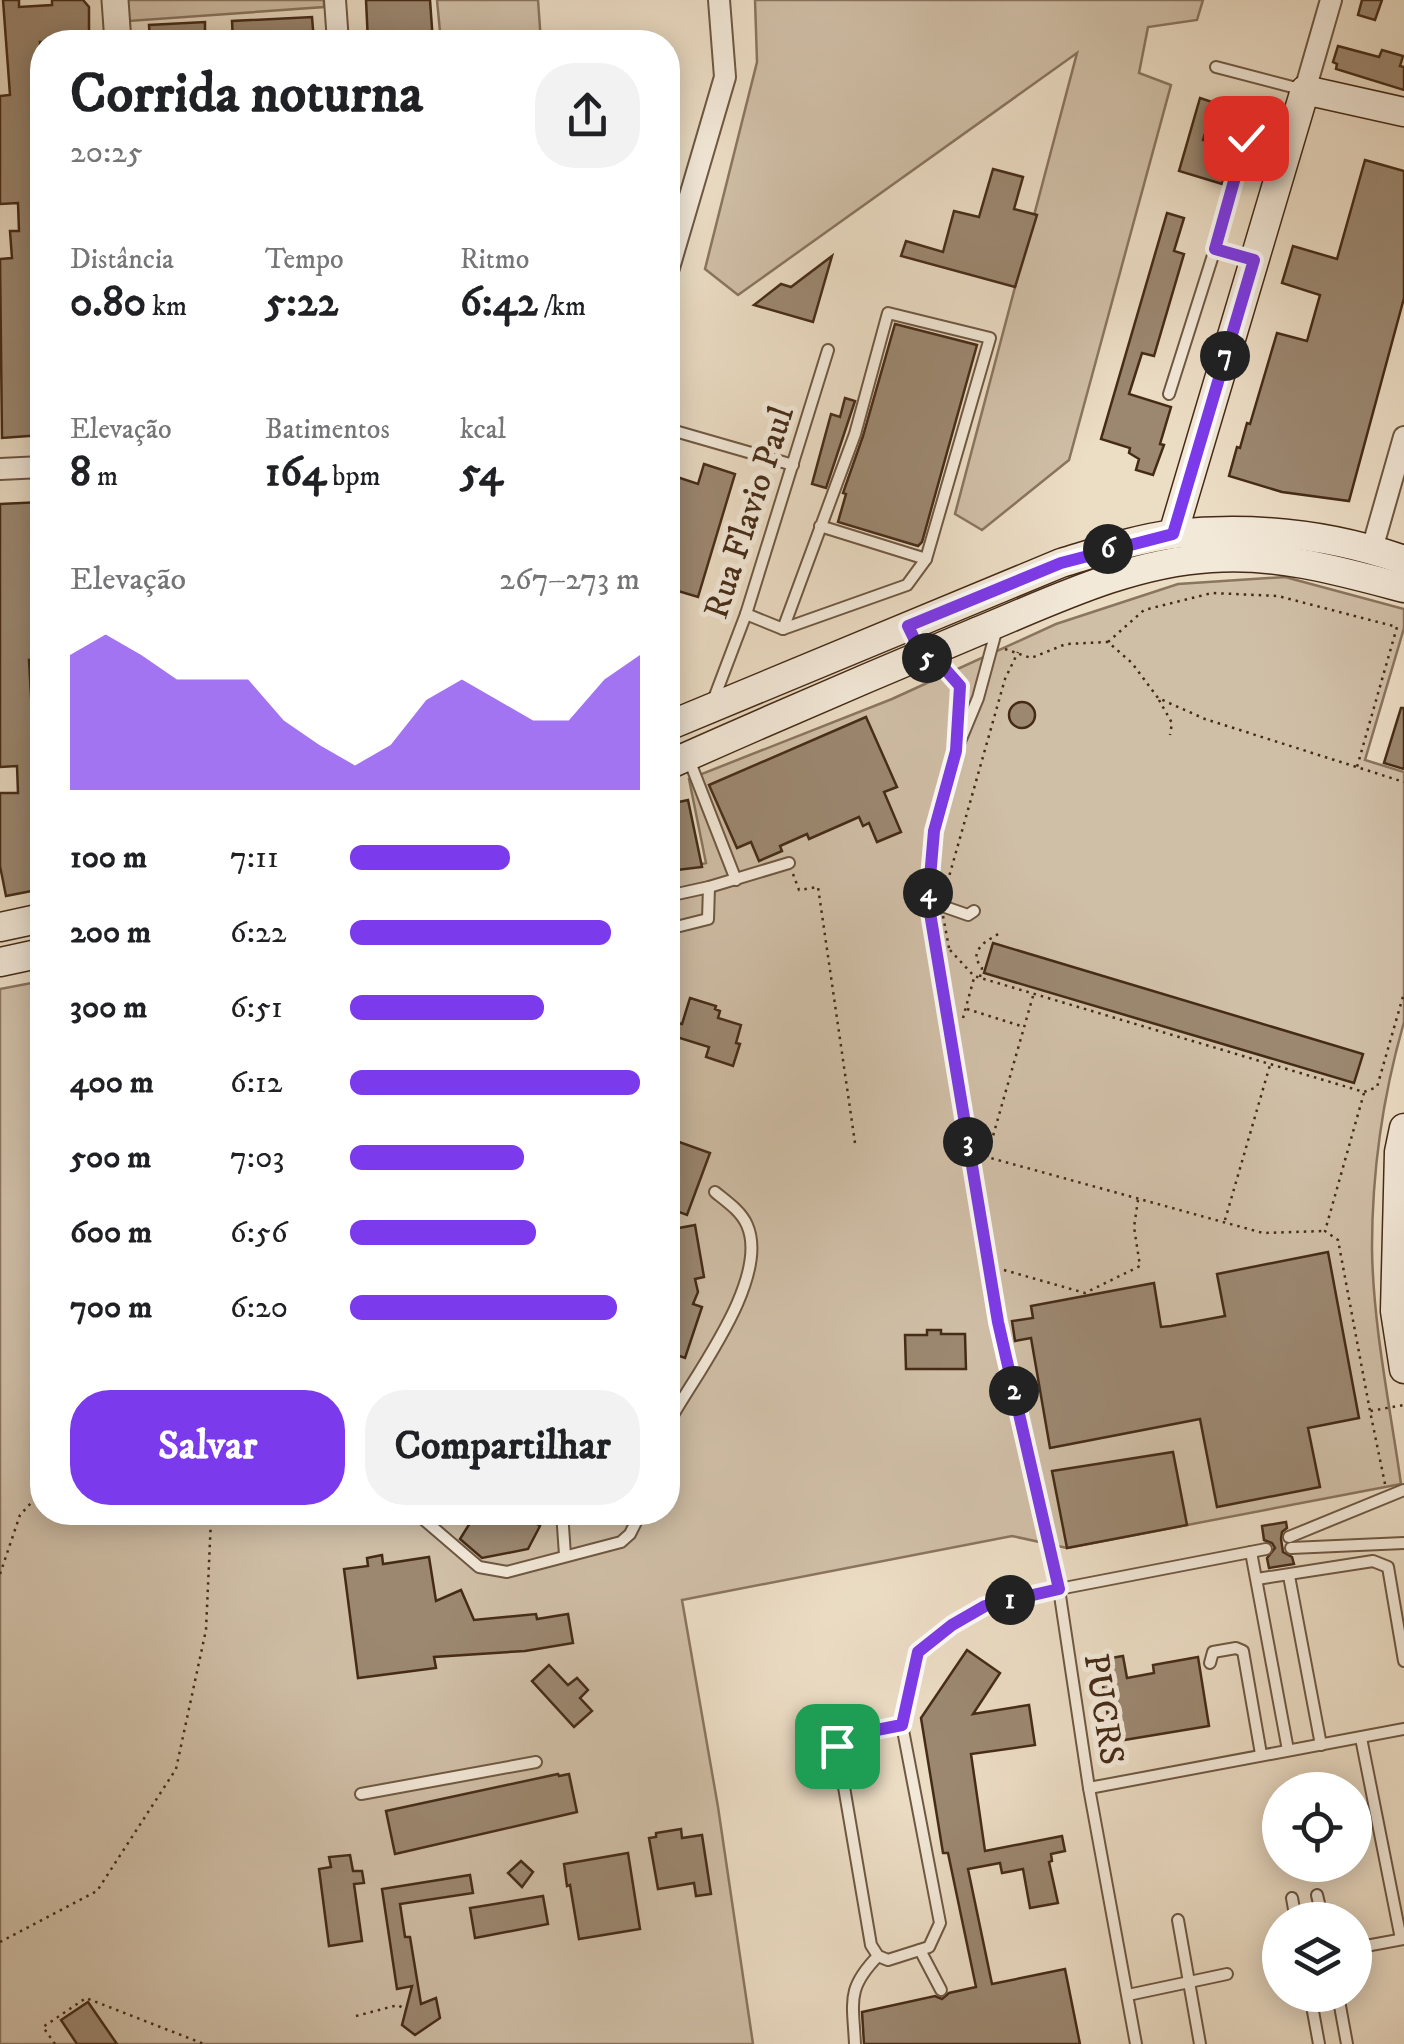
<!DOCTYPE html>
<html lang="pt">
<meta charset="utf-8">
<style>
body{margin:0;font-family:"IM FELL DW Pica",serif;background:#f2f2f2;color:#202124;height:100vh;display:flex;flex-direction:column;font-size:38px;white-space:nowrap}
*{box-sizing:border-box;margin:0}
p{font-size:32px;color:#757577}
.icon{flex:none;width:55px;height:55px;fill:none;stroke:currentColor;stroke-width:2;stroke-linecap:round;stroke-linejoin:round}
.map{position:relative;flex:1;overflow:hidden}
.sheet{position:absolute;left:30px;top:30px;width:650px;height:1495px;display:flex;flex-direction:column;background:#fff;border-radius:40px;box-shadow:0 5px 25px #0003}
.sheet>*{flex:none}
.buttons{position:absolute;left:1262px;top:1772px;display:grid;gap:20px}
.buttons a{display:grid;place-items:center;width:110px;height:110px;border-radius:50%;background:#fff;box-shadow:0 5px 25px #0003;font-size:50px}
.pin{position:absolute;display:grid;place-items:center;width:85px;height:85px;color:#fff;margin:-42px;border-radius:20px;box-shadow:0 5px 15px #0006}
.km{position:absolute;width:50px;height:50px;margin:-25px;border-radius:50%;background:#222;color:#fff;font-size:28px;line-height:50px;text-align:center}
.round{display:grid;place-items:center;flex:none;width:105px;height:105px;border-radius:40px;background:#f2f2f2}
.head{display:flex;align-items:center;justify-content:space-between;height:170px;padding:0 40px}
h1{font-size:55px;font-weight:700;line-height:75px}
.stats{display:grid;grid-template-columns:repeat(3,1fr);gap:15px;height:170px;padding:10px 40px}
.stats div{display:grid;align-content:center}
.stats b{font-size:42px;font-weight:700}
.stats small{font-size:28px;font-weight:400}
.stats p{font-size:28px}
.chart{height:280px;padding:20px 40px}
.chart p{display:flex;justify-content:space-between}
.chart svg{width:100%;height:180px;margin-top:10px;fill:#7c3aed;opacity:.7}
.button{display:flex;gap:20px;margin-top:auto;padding:20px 40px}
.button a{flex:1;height:115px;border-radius:40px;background:#7c3aed;color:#fff;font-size:40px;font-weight:700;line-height:115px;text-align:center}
.button a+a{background:#f2f2f2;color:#202124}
ul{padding:0 40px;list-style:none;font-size:32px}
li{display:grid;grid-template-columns:160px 120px 1fr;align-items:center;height:75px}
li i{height:25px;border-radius:12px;background:#7c3aed}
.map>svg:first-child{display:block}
.green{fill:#d0bfa7;stroke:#8a755f;stroke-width:2.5}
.building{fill:#9c8871;stroke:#452b17;stroke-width:2.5}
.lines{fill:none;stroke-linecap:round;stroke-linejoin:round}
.service-casing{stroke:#6f5842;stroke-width:14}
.minor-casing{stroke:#6f5842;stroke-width:24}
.tertiary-casing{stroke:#6f5842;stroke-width:29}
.secondary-casing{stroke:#452b17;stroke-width:31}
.path{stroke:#452b17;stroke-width:2.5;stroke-dasharray:2.5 5;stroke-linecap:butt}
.service{stroke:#f3e9d9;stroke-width:10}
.minor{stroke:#f3e9d9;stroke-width:20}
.tertiary{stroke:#f3e9d9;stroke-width:25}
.secondary{stroke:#f3e9d9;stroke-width:28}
.path-bridge{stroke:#452b17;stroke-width:2.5;stroke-dasharray:2.5 5;stroke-linecap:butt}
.route-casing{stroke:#fff;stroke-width:20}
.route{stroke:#7c3aed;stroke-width:12}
.labels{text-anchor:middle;stroke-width:10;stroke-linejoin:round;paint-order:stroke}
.street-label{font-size:35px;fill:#452b17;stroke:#f3e9d9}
</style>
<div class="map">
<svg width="1404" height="2044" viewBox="0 0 1404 2044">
<rect width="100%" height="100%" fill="#ecddc5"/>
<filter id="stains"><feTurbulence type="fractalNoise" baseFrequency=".002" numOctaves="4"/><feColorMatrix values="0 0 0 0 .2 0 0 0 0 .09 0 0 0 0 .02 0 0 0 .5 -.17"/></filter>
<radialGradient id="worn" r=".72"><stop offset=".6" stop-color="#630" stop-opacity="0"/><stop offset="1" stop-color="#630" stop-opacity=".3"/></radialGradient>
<g class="green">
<path d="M127,0H324V7L129,21Z"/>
<path d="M437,0H538L541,42H441Z"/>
<path d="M755,0H1203L1197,20L1148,27L1139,73L1171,85L1069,460L982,530L955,514L1077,53L738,295L705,269L757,62Z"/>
<path d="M1285,577L1404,609V628L1365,760L1404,772V1022C1383,1095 1372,1172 1372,1248C1373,1326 1390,1406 1401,1484L1067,1548L1012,1536L682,1600L718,1807L753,2044H0V989L42,981V1512H668V872L706,863L689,779L892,699L1056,624L1178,584Z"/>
</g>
<g class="building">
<path d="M3,0H19V7L52,5V0H83L89,7V42H40L42,114V130H36L42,192V435L2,438L0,259L12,258L10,231H19L18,203L0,204V96L10,95Z"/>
<path d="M366,0H430L433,42H368Z"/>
<path d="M1362,0H1382L1375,20L1358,15Z"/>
<path d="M312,17L314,42H233L232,21Z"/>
<path d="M205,22V42H150L149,25Z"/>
<path d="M1338,46L1379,57L1382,50L1403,56L1400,66L1404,67V90L1336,69L1337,64L1333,62Z"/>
<path d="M1200,98L1215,103L1203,140L1234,149L1222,184L1179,171Z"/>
<path d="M1365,160L1404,171V298L1349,501L1282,492L1229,476L1237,447L1240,448L1247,423L1250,424L1277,333L1307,341L1320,295L1282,283L1293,246L1337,259Z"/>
<path d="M993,169L1023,177L1014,209L1037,215L1015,287L901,256L906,241L943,252L954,211L979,217Z"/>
<path d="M1167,213L1184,218L1174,251L1184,254L1154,356L1142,353L1129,394L1171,407L1160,444L1164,445L1153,475L1136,470L1139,459L1129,453L1130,448L1101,439Z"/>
<path d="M832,256L813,322L754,305L781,284L791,287Z"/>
<path d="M895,324L977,345L922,542L918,546L838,522L846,494L843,493L863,436Z"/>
<path d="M845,398L855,401L826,488L812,484L831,414L840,417Z"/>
<path d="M704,464L735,474L698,597L668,588V474L698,484Z"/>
<path d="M42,502V650L41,659L29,660L33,731H42V889L6,896L0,866V793H18L17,766L0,767V504Z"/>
<circle cx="1022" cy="715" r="13"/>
<path d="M1401,708H1404V769L1384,763Z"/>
<path d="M866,717L897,787L884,792L901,832L877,842L869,823L863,826L859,817L809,839L807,834L780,846L782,851L759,861L751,842L737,848L709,785Z"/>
<path d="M688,800L702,867L668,871L669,804Z"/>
<path d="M993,943L1363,1054L1354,1083L984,973Z"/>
<path d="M690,998L716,1006L715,1009L720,1011L718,1018L741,1025L736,1043L740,1044L733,1066L706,1057L709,1047L670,1035L674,1022L682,1024Z"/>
<path d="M668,1138L710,1153L687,1215L668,1208Z"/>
<path d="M695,1225L704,1277L695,1279L698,1292L693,1304L702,1307L685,1358L668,1352V1316L673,1300L668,1297V1292L676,1286L668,1230Z"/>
<path d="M1328,1252L1359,1418L1308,1428L1320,1487L1217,1507L1200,1419L1050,1448L1031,1338L1015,1341L1012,1321L1033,1318L1031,1306L1154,1283L1161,1327L1171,1326L1225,1316L1217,1274Z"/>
<path d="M927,1330H941V1334H965L966,1369H906L905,1335H927Z"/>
<path d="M1173,1452L1187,1525L1067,1548L1052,1471Z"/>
<path d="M453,1512H520L540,1526L528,1549L482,1558L460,1539L470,1523Z"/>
<path d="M1286,1522L1287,1528L1282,1532L1281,1539L1283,1552L1292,1557L1294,1564L1269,1568L1267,1558L1275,1548L1272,1543L1264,1540L1262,1526Z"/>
<path d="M382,1555L383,1564L429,1557L436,1601L461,1590L474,1620L536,1614L537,1619L568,1614L573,1643L525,1651L434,1657L436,1668L358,1678L344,1569L368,1566L367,1558Z"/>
<path d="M967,1650L1000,1673L973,1714L1029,1705L1035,1745L971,1754L985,1851L1062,1836L1065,1851L1051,1854L1052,1861L1049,1862L1058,1903L1030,1908L1023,1869L1002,1873L1000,1863L968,1869L992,1984L1065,1969L1080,2044H864L862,2012L935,1996L942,1999L949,1993L976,1987L948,1853H943L921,1718Z"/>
<path d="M1123,1656L1127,1678L1154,1673L1153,1665L1198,1657L1209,1726L1112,1742L1099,1660Z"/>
<path d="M549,1665L568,1685L577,1678L588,1690L580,1698L592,1711L574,1727L532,1681Z"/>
<path d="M558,1774L559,1776L569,1774L577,1812L395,1854L386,1811Z"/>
<path d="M681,1829L682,1838L702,1835L711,1894L696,1896L694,1883L658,1889L649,1838L656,1837V1833Z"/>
<path d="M628,1853L640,1929L579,1939L570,1885L567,1886L564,1864Z"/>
<path d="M350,1855L353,1871H362L364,1883L354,1884L362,1941L329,1946L319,1869L331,1867L329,1857Z"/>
<path d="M521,1861L533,1872L522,1887L508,1873Z"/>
<path d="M470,1875L473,1893L400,1904L405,1937H410L421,2004L436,1998L440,2018L415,2035L402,2025L412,1986L397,1989L382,1889Z"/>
<path d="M543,1896L548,1924L475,1938L470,1908Z"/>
<path d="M88,2002L117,2044H77L61,2020Z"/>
</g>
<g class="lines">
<defs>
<g id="service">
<path d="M1216,67L1304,90"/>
<path d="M1215,249L1246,138"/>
<path d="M1169,394L1215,249L1251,260"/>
<path d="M668,429L793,465"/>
<path d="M746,614L783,629L855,434L888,313L990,338L926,559L820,526"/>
<path d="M909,628L922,655L945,669L960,687L957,740"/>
<path d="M783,629L907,585L926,559"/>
<path d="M713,701L746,614L828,350"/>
<path d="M688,757L736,880"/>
<path d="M668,896L709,887L789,863"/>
<path d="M928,901L968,915L974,911"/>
<path d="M668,929L708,919L709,887"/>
<path d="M668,1432L673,1415C698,1371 770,1277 747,1225C741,1211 726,1201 715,1192"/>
<path d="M415,1512L479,1567L507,1572L621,1542L630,1534L641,1512"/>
<path d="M562,1512L565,1555"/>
<path d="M1289,1537L1404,1490"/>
<path d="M1291,1548L1404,1543"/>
<path d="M1251,1552L1288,1750"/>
<path d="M1289,1576L1321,1745"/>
<path d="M1257,1579L1373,1561L1388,1567L1404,1661"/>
<path d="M1210,1663L1213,1652L1236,1648L1243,1651L1261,1754"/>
<path d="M902,1725L846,1736L837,1746L871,1945L878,1956L888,1960L929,1947L940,1923L902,1725L919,1653L952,1625L985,1606L1059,1589L998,1322L928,901L934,831L956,751L978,698L997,628"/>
<path d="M1361,1738L1401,1939"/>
<path d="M1089,1788L1404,1729"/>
<path d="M361,1794L536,1762"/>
<path d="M1317,1895L1323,1920"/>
<path d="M1292,1898L1296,1920"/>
<path d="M1178,1920L1200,2044"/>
<path d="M1355,1948L1404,1939"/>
<path d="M920,1950L941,1990"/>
<path d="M1128,1995L1227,1974"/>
<path d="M1310,1995L1319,2044"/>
<path d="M1338,1995L1347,2044"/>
<path d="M855,2044C853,2001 846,1989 878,1956"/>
<path d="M1136,2044L1089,1788L1059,1589L1266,1549"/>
</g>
<g id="minor">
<path d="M335,0L338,42"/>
<path d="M1305,90L1331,0"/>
<path d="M668,271L725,77L719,0"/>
<path d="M0,469L42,467"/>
<path d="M1372,549L1404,437"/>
</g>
<path id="tertiary" d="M115,0L118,42"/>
<g id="secondary">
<path d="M1173,534L1305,90L1404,112"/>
<path d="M668,726L1061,563C1098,552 1136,539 1174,534C1253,526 1330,534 1404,560"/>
<path d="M668,765C769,720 871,676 974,633C1050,602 1127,563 1211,558C1277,553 1340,571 1404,588"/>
<path d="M0,927L42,918"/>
<path d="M0,962L42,953"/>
<path d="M1404,1128L1399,1152L1395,1311L1404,1369"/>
</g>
</defs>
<use href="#service" class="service-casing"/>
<use href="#minor" class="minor-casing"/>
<use href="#tertiary" class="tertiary-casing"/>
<use href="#secondary" class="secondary-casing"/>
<g class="path">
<path d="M1108,642L1144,610L1212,593L1278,596L1397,627L1357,767"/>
<path d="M1005,649L1031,658L1066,644L1108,642L1132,663L1158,698L1205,719L1404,782"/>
<path d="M1159,700L1172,723L1170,735"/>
<path d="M793,874L799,890L818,887L855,1143"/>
<path d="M950,950L974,976L1364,1092L1377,1087L1404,993"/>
<path d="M980,977L982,968L976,959C977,944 989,940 1000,933"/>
<path d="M967,1009L1021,1026"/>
<path d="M963,1018L974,978"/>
<path d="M1364,1093L1325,1231L1338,1240L1370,1411"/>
<path d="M984,1147L987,1157L1263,1233L1325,1231"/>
<path d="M987,1157L1033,996"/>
<path d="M1225,1220L1270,1065"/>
<path d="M1004,1270L1085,1293L1140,1266L1134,1227L1138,1200"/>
<path d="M1385,1484L1370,1411L1404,1405"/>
<path d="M0,1574L20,1515L42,1491"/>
<path d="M0,1942L97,1891L176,1769L206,1630L211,1519L209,1512"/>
<path d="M356,2016L398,2005L406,2010"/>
<path d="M55,2044L43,2027L86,1998L204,2044"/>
</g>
<use href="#service" class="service"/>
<use href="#minor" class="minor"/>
<use href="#tertiary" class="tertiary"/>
<use href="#secondary" class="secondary"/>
<path class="path-bridge" d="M949,948L941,905L1005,679L1018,652"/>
</g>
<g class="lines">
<defs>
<path id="route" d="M837,1746L846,1736L902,1725L918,1652L952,1625L985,1606L1059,1589L998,1322L928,901L934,831L956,751L960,686L945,669L922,655L908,626L1061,563L1173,534L1254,260L1215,249L1246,138"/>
</defs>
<use href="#route" class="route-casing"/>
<use href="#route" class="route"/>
</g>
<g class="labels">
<g class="street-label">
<text transform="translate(748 512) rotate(-72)" y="12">Rua Flavio Paul</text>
<text transform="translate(1105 1709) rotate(81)" y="12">PUCRS</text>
</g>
</g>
<rect width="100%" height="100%" filter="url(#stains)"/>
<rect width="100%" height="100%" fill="url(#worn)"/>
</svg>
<div class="buttons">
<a><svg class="icon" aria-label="locate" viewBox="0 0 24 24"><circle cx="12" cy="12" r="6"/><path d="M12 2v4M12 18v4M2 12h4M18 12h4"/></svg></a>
<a><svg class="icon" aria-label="layers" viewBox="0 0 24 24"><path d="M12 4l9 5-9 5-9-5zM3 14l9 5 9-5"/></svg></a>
</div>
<div class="pin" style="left:837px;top:1746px;background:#1e9e55"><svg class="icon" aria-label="arrive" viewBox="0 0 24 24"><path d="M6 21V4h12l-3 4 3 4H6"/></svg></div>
<div class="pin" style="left:1246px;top:138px;background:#d93025"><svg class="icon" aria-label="check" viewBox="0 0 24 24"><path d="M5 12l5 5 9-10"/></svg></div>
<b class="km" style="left:1010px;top:1600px">1</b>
<b class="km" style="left:1014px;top:1391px">2</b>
<b class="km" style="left:968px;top:1142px">3</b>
<b class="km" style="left:928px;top:893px">4</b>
<b class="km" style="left:927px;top:658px">5</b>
<b class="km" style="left:1108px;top:549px">6</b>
<b class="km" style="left:1225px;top:356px">7</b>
<section class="sheet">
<div class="head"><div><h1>Corrida noturna</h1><p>20:25</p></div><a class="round"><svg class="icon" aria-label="share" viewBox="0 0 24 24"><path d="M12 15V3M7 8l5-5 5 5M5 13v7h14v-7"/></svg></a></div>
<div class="stats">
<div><p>Distância</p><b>0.80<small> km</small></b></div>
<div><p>Tempo</p><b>5:22</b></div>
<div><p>Ritmo</p><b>6:42<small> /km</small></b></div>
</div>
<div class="stats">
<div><p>Elevação</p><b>8<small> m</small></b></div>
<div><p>Batimentos</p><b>164<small> bpm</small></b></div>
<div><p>kcal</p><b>54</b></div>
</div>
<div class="chart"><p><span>Elevação</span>267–273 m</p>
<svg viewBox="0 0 160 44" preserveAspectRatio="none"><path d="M0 44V11L10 6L20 11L30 17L40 17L50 17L60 27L70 33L80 38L90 33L100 22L110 17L120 22L130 27L140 27L150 17L160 11V44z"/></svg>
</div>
<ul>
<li><b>100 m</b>7:11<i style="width:55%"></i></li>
<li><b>200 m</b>6:22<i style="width:90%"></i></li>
<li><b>300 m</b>6:51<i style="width:67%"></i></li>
<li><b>400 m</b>6:12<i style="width:100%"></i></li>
<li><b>500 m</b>7:03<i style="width:60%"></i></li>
<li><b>600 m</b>6:56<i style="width:64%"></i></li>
<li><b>700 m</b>6:20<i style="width:92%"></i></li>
</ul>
<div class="button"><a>Salvar</a><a>Compartilhar</a></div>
</section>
</div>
